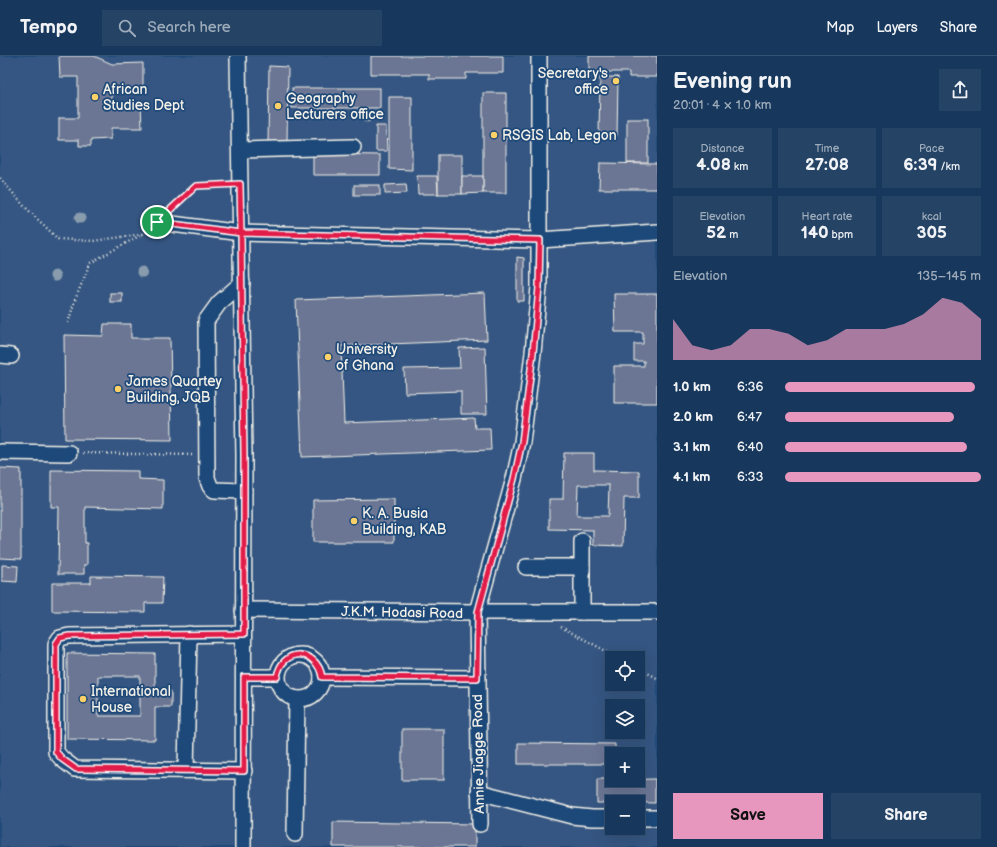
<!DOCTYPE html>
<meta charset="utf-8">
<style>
body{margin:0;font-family:"Balsamiq Sans",sans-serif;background:#244365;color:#f1f3f6;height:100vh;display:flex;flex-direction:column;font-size:15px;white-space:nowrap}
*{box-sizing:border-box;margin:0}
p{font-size:13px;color:#9eacbb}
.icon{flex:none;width:22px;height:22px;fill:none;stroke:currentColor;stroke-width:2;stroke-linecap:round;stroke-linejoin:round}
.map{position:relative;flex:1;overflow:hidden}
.side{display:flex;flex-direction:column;background:#17385c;width:340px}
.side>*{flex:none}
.fabs{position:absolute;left:605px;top:595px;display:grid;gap:8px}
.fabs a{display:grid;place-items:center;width:40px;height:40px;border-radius:0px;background:#17385c;box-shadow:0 4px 16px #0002,0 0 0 1px #365272;font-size:20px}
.pin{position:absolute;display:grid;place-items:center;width:34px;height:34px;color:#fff;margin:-17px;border:2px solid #fff;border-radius:50%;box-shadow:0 1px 4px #0007}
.round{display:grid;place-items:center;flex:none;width:42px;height:42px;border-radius:0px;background:#244365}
.overview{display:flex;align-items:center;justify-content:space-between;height:68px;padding:0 16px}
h1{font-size:22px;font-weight:600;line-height:30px}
.figures{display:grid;grid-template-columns:repeat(3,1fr);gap:6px;height:68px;padding:4px 16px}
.figures div{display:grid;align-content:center;border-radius:0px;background:#244365;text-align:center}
.figures b{font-size:17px;font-weight:600}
.figures small{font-size:11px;font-weight:400}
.figures p{font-size:11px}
.chart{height:112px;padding:8px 16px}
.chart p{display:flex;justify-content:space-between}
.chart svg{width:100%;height:72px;margin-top:4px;fill:#e797bd;opacity:.7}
.cta{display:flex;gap:8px;margin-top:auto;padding:8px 16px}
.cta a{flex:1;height:46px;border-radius:0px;background:#e797bd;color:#111;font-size:16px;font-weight:600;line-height:46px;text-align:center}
.cta a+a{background:#244365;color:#f1f3f6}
ul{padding:0 16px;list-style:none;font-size:13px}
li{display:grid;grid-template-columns:64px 48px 1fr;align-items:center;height:30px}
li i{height:10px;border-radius:5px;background:#e797bd}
header{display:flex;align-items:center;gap:24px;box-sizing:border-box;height:56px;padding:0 20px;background:#17385c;border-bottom:1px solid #365272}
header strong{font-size:19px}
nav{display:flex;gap:22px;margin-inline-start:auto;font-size:14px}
.search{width:280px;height:36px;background:#244365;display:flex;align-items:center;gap:10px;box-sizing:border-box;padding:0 14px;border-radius:0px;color:#9eacbb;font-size:15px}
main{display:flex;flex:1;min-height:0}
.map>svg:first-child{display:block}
.built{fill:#365782;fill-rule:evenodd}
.building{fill:#6b7694;stroke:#f4f1e8;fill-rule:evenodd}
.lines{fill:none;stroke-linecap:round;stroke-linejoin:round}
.minor-casing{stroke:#f4f1e8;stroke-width:18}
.path{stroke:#f4f1e8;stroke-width:2.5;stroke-dasharray:1 3;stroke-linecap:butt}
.minor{stroke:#1f4a7a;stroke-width:15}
.tree{fill:#889cae}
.route-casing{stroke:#fff;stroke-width:8}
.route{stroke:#e11d48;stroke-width:5}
.poi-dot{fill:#ffd166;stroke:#1f4a7a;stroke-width:1.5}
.labels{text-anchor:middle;stroke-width:3.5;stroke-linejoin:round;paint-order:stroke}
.poi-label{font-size:14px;fill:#f4f1e8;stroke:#1f4a7a;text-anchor:start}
.street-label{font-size:14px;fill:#f4f1e8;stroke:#1f4a7a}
</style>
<header>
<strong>Tempo</strong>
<div class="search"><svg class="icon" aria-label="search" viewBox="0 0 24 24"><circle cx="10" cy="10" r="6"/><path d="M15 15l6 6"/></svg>Search here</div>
<nav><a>Map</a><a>Layers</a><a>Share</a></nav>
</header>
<main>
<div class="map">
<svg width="657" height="791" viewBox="0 0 657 791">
<rect width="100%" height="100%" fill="#1f4a7a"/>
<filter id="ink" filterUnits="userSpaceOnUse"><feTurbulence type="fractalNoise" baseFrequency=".025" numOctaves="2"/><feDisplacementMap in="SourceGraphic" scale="8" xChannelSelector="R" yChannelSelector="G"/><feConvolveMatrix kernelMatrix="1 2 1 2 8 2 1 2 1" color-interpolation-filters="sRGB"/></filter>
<g filter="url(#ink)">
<path class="built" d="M0,0H657V791H0ZM612,602H638V628H612ZM612,650H638V676H612ZM612,698H638V724H612ZM612,746H638V772H612Z"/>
<g class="building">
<path d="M59,0H94L112,8L143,7V34H112V48L141,47L142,72H111V83L91,84V90H79V84H59V62H78V21H60Z"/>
<path d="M371,0H503V17H466V23H429V18H371Z"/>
<path d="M589,0H657V21H629V16H589Z"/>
<path d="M269,10L288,11L287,89H268Z"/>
<path d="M600,21H618L617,80H599Z"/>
<rect x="292" y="32" width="88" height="20"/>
<rect x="483" y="37" width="23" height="100"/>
<path d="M389,41H412V114L389,113Z"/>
<rect x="627" y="63" width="21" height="44"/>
<path d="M376,70H386L387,95H376Z"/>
<path d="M313,98L380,99V119H313Z"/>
<rect x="438" y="99" width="24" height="39"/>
<path d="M600,107L657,108V133H599Z"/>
<path d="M417,120H437L438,138H418Z"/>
<path d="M462,120H483V137L462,138Z"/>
<path d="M406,128L407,137L385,138V129Z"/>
<rect x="354" y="129" width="26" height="10"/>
<path d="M517,201L524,202V245H517Z"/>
<rect x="110" y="237" width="12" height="9"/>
<path d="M485,237L487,284L341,290L344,367L474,362L475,372H490L491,394L302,401L296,244Z"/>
<path d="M614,238H657V347H614V310H644V305H634V288H643V276H615Z"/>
<path d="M104,268H131V282H170L172,384L65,383L64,279L103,280Z"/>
<path d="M485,291L487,358H461V335L405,337L404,313L460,312L459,292Z"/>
<path d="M564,397H594V414L639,415V442H624L623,490L593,489V474L549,473V443H563ZM578,429H609L608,460H577Z"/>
<path d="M0,412L21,413V503L0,502Z"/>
<path d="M51,414L138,415V423L163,424V453L85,451V487H87V509H84V518H58L59,451H51Z"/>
<path d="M394,443V486H313V444Z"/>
<path d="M2,509L18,510L17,526L2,525Z"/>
<path d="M91,520L163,521L162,547H145V556L52,555V527H91Z"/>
<path d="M67,597L155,598V635H171V651H155V684L67,683ZM98,620H140V660H98Z"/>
<rect x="402" y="673" width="42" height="51"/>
<path d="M518,687L615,688V698H612V708H518Z"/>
<path d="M597,723H612V724L655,723V747L612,746V747H597Z"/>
<path d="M333,766L475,768V791H333Z"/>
</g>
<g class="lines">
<defs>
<g id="minor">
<path d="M238,0L244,399L243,791"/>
<path d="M240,94L353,91"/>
<path d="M157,166L241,177L540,184L657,176"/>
<path d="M242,227L219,247L206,265L207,422L210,430L214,434L244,435"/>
<path d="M0,299L11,300"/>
<path d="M0,396L69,397"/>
<path d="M582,485V556"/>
<path d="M526,511H582"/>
<path d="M243,554L477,556H657"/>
<path d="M243,578L69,580L60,582L56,588V696L62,703L75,713L244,715"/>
<circle cx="300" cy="621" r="22"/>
<path d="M244,621H277"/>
<path d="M322,621L477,622"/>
<path d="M186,714L189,578"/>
<path d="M479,736L572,760L592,762H612"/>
<path d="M638,762H657"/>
<path d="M480,768L477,556L514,423L522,386L533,297L539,231V0"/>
<path d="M295,778L297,643"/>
</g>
</defs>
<use href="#minor" class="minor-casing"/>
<g class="path">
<path d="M0,122L24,150L58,183L93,185L143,178"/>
<path d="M170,154L195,130L226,129"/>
<path d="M68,267L75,244L90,207L148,175"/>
<path d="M83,397L194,399"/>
<path d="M561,571L619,602"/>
<path d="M638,612L657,622"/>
</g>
<use href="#minor" class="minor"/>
</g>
<g class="tree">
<circle cx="367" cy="61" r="5.5"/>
<circle cx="80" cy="162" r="5.5"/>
<circle cx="142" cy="216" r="5.5"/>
<circle cx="55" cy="220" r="5.5"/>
</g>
</g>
<g class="lines" filter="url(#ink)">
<defs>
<path id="route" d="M157,166L241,177L244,399V578L69,580L60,582L56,588V696L62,703L76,713L244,715V621H277C282,591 317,592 322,621L477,622L478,556L514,423L522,386L533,297L539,231L540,184L241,177L240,128L196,130L157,166"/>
</defs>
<use href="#route" class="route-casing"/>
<use href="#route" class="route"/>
</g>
<g class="poi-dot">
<circle cx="616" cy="25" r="4"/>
<circle cx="95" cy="41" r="4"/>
<circle cx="278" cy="50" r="4"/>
<circle cx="494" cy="79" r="4"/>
<circle cx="328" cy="301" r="4"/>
<circle cx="118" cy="333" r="4"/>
<circle cx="354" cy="465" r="4"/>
<circle cx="83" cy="643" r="4"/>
</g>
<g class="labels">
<g class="poi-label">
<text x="608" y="22" text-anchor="end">Secretary's<tspan x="608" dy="16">office</tspan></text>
<text x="103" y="38">African<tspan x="103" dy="16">Studies Dept</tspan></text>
<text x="286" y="47">Geography<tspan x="286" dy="16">Lecturers office</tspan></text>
<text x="502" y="84">RSGIS Lab, Legon</text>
<text x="336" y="298">University<tspan x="336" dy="16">of Ghana</tspan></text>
<text x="126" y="330">James Quartey<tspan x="126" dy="16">Building, JQB</tspan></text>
<text x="362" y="462">K. A. Busia<tspan x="362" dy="16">Building, KAB</tspan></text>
<text x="91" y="640">International<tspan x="91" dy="16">House</tspan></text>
</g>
<g class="street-label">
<text transform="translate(402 556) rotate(1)" y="5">J.K.M. Hodasi Road</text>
<text transform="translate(478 698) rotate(-91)" y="5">Annie Jiagge Road</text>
</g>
</g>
</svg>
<div class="fabs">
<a><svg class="icon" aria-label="locate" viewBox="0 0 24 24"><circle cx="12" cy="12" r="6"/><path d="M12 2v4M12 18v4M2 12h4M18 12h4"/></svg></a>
<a><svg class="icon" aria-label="layers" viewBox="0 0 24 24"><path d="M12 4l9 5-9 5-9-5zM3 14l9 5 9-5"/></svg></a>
<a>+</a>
<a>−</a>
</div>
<div class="pin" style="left:157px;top:166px;background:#1e9e55"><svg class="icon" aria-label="arrive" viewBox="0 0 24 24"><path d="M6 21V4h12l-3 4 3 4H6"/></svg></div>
</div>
<section class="side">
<div class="overview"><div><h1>Evening run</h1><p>20:01 · 4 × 1.0 km</p></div><a class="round"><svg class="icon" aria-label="share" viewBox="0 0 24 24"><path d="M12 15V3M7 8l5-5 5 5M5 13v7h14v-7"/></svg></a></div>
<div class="figures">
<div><p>Distance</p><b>4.08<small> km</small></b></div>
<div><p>Time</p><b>27:08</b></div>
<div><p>Pace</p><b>6:39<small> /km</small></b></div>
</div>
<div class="figures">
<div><p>Elevation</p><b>52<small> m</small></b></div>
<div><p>Heart rate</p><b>140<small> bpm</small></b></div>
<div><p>kcal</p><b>305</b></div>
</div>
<div class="chart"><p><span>Elevation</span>135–145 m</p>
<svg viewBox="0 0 160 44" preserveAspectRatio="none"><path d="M0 44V19L10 35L20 38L30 35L40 25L50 25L60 28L70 35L80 32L90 25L100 25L110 25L120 22L130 16L140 6L150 9L160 19V44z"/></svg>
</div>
<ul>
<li><b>1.0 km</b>6:36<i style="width:97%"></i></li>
<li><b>2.0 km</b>6:47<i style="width:86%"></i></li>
<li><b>3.1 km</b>6:40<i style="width:93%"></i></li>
<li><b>4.1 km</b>6:33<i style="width:100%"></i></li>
</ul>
<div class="cta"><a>Save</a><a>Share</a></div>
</section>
</main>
